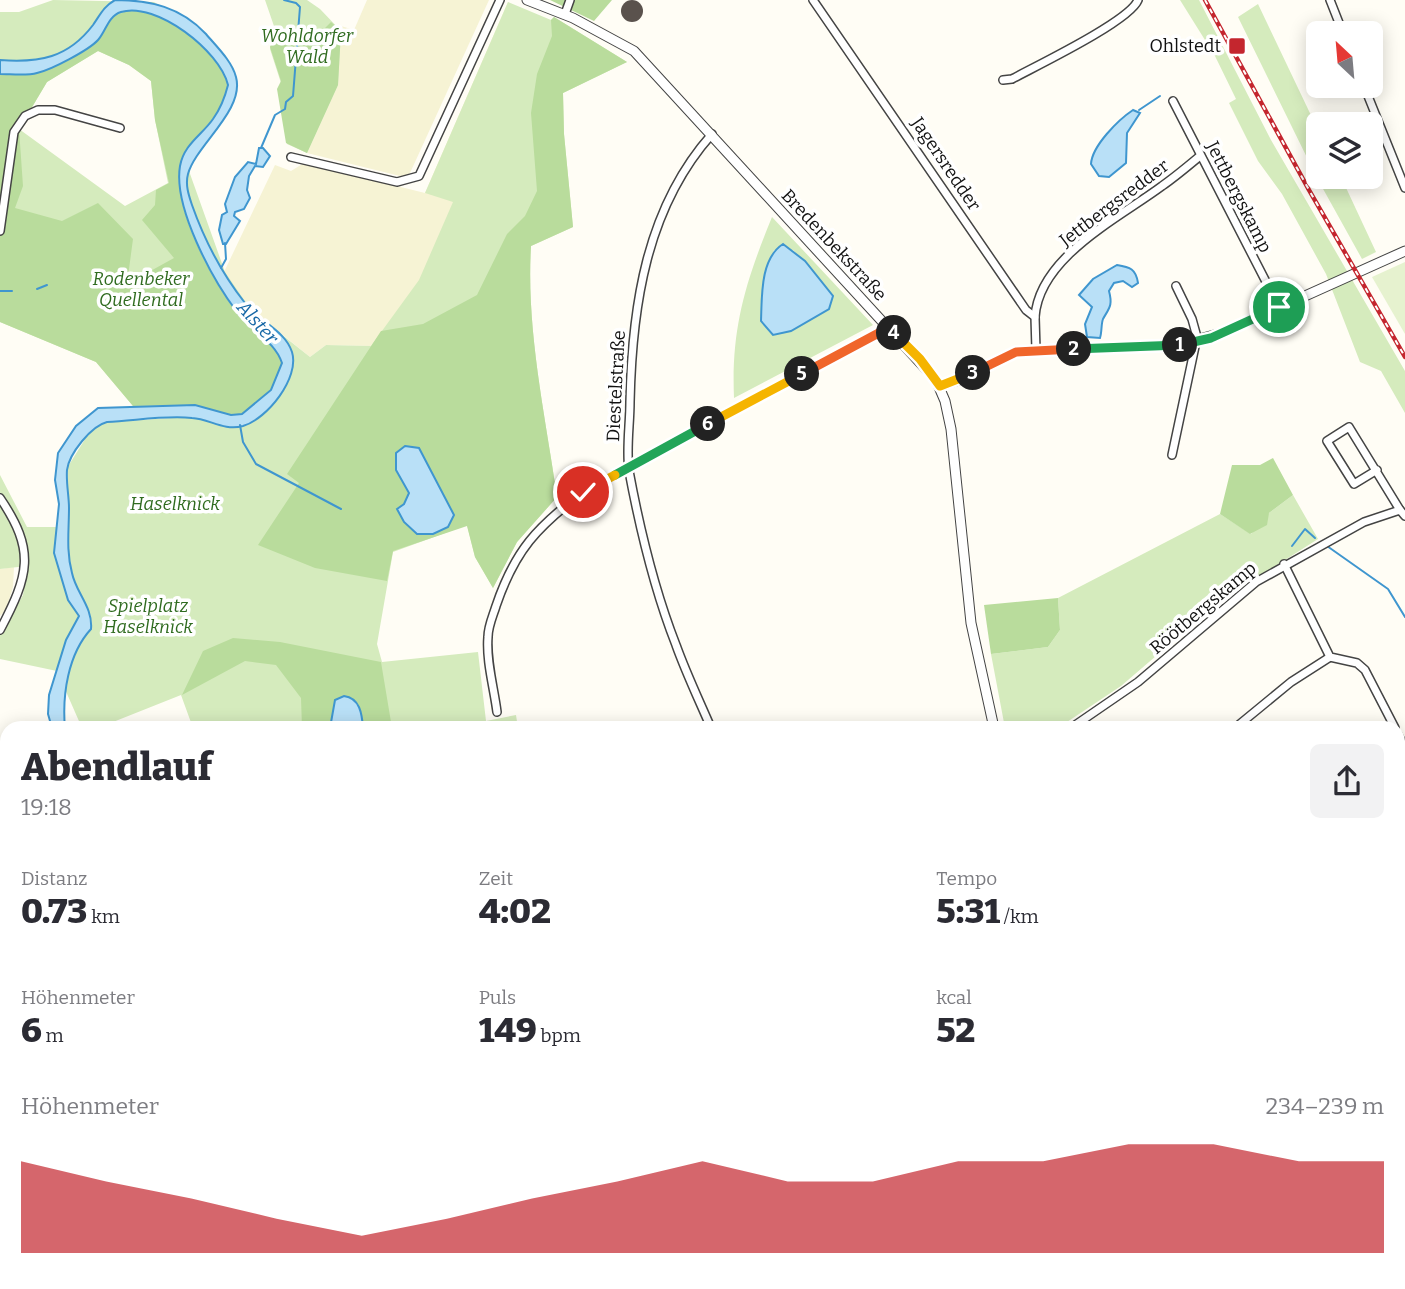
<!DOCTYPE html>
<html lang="de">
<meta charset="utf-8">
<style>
body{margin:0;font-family:Bitter,serif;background:#f2f2f3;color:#2b2b33;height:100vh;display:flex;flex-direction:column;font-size:26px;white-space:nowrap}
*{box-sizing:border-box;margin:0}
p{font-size:23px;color:#7c7c81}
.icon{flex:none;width:38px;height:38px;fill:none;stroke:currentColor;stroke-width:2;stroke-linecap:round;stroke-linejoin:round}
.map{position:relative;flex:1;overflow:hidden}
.side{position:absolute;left:0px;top:721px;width:1405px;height:569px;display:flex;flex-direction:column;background:#fff;border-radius:21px 21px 0 0;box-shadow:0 4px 18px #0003}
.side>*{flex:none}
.needle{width:46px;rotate:334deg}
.tools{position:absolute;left:1306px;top:21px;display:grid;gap:14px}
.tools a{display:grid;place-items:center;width:77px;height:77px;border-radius:10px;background:#fff;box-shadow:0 4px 18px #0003;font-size:35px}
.pin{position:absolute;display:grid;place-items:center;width:60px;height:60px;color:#fff;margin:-30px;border:4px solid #fff;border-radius:50%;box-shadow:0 2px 7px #0007}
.km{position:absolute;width:35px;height:35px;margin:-18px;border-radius:50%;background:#222;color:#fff;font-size:19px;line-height:35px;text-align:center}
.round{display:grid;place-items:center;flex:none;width:74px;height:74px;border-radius:10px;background:#f2f2f3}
.head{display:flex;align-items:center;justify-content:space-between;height:119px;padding:0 21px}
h1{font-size:38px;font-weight:800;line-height:52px}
.stats{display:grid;grid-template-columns:repeat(3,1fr);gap:10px;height:119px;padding:7px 21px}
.stats div{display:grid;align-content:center}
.stats b{font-size:35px;font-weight:800}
.stats small{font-size:19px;font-weight:400}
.stats p{font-size:19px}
.chart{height:196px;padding:14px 21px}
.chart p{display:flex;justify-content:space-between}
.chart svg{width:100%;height:126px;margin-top:7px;fill:#c4262e;opacity:.7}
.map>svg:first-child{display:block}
.farmland{fill:#f6f3d4}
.green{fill:#d5ebbd;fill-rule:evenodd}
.forest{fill:#b9dc9c;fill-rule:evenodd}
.pitch{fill:#e6f2cf}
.water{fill:#b9e0f7;stroke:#3f96cf;stroke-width:2}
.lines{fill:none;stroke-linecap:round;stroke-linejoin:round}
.stream{stroke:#3f96cf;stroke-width:2}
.building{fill:#5a524d}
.minor-casing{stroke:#444;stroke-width:10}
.tertiary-casing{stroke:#444;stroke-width:11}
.minor{stroke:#fff;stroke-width:7}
.tertiary{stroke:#fff;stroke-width:9}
.rail-casing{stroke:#c4262e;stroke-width:4.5}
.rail{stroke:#fff;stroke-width:2;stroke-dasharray:5;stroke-linecap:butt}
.split-1-casing{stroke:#fff;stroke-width:14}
.split-2-casing{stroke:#fff;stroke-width:14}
.split-3-casing{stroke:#fff;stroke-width:14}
.split-4-casing{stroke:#fff;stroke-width:14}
.split-5-casing{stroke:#fff;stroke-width:14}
.split-6-casing{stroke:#fff;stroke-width:14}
.split-7-casing{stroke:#fff;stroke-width:14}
.split-8-casing{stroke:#fff;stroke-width:14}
.split-1{stroke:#22a559;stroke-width:9}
.split-2{stroke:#22a559;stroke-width:9}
.split-3{stroke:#f0652b;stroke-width:9}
.split-4{stroke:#f5b400;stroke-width:9}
.split-5{stroke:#f0652b;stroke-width:9}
.split-6{stroke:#f5b400;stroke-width:9}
.split-7{stroke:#22a559;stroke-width:9}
.split-8{stroke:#f5b400;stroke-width:9}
.poi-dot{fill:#c4262e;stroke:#fff;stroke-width:2.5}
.labels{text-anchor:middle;stroke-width:7;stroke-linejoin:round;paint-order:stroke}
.park-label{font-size:18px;font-style:italic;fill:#2f6b1f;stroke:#fff}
.poi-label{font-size:18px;fill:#111;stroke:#fff;text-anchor:end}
.street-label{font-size:18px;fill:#111;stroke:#fff}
.water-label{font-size:19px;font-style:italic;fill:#1768a6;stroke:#fff}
</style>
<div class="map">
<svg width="1405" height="1289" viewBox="0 0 1405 1289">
<rect width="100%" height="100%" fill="#fffdf5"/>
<g class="farmland">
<path d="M367,0H489L410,173L404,177L307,153L338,85L341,26L354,30Z"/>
<path d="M508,2L537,191L371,346L326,345L310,357L246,305L224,272L275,165L291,171L304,163L425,193Z"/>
<path d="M14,567L13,587L6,610L0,616V569Z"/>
<path d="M0,1219L7,1220V1283H61L65,1289H0Z"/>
<path d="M839,1283H1136L1138,1289H845Z"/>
</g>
<g class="green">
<path d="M53,0L154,2L201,29L234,71L189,171L225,272L251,310L310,357L326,345L371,346L419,280L453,202L425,193L508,2L551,20L554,17L627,62L563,93L564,134L573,227L531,246C526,330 545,413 557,497L517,542L493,588L475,557L467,525L393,552L377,644L382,662L478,652L486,721L516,715L518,728H193L181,695L98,728H82L57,671L0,659V635L23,595L27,566L0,569V475L27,527H67L69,512L67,468L92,428L107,422L172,418L133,406L96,362L0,322V12H19ZM98,51L129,65L151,81L155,120L168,183L125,206L19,129L47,82Z"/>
<path d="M265,0H307L320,9L341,31L338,85L307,153L287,144L278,88L281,83L270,49L275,29Z"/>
<path d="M1180,0H1199L1271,140L1405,371V413L1381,371L1360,362L1326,274L1282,194L1258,161L1229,103L1236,99L1215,56Z"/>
<path d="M1258,4L1318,130V177H1341L1376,252L1362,259L1317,178L1238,17Z"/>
<path d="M772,217L873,325L734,398C731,327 746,281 772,217ZM774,250H793L833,296L829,309L763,285Z"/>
<path d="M1293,495L1318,539L1219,602L1121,686L1058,728L1011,725L1012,728H1005L991,654L1048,647L1060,630L1058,598L1220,514L1251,534L1269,513Z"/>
<path d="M1398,1144L1405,1151L1404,1284L1398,1261Z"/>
</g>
<g class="forest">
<path d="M550,0H612L594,21Z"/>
<path d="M127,11C138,11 150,11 160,16C183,26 214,55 226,77C236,118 173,138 179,186C185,229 210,276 236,312C250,330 275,340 282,363L271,390L242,414L231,415L195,405L133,406L96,362L0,322V74L39,73L69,58L94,43L114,16ZM98,51L129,65L151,81L155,120L169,183L156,190L155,205L142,220L174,258L127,284L133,239L98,203L62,221L15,208L23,186L19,129L47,82Z"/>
<path d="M554,17L627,62L563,93L564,134L573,227L531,246C526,330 545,413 557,497L517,542L493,588L475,557L467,526L393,551L387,581L315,568L258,545L299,483L287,474L381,331L423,324L477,295L507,234L525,216L537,191L531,113L537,74L552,36L551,20ZM419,448L454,515L448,527L433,534L397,509L404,504L409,492L396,470Z"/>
<path d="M331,22L341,31L338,85L307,153L286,143L277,89L281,81L270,47L276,28L292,39L317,36Z"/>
<path d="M1273,458L1293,495L1269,513L1267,525L1250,534L1220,514L1232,465H1260Z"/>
<path d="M1058,598L1060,630L1048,647L991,654L984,605Z"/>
<path d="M233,638L280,642L381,662L391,722L397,728H363L362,715L335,700L330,728H302L301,698L276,665L245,661L182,695L203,651Z"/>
<path d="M224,1283H689L692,1289H222Z"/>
</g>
<path class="pitch" d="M1405,262V334L1372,277Z"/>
<g class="water">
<path d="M115,0C150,0 181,7 206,34C216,46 232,61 236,77C245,110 196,145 188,174C185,185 189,196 192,205C204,239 223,275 245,303C258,321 285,330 292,352C300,378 267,419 243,426C223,431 210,419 192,418C164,415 134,421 107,422C91,426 69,454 67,470C66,483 69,496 69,508C69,530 66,551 72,573C76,593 93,607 91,629C68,654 62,695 65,728H52L48,714L49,695L66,640L79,616L68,600L54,553L59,504L55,480L58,453L76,426L98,408L195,405L231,415L242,414L271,390L282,363C275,341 250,330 237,312C212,279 173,207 180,166C184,144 202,135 213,119C221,108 225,97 228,85C220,51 156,1 121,12C108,16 106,31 98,40C89,50 51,70 37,73C27,76 11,74 0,74V60C39,63 68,58 93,25C100,15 104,6 115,0Z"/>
<path d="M1133,110L1140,113L1127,133L1126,163L1109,177L1099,176L1091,164C1092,146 1118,120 1133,110Z"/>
<path d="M259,148H263L270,156L263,167L255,166L249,176L247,190L250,198L244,209L235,212L234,216L240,221L226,244H223L219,230L222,215L227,212L225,204L235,177L248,162L256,164Z"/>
<path d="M783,244L805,261L833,296L829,309L791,331L773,335L761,321C762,296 760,259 783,244Z"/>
<path d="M1117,265C1130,267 1136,269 1138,283L1132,287L1123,281L1114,283L1109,291C1113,306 1109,308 1103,319C1101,324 1102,332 1100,338L1087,337L1085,324L1092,307L1079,295L1093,279Z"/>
<path d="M405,446L419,448L454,515L448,527L433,534H417L404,522L397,509L404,504L409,493L396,470V453Z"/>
<path d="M344,696C360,698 362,714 363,728H330L335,700Z"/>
</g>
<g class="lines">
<g class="stream">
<path d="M1139,110L1160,96"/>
<path d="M261,148L275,115L285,109L286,102L293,96L300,7L296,3L284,0"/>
<path d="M221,268L226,259L225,243"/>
<path d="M37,289L47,285"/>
<path d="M0,291H12"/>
<path d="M240,425L243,442L256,464L341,509"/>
<path d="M1292,546L1305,529L1315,538"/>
<path d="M1327,546L1388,589L1405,617"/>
<path d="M1398,1199L1405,1211"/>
<path d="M391,1283L392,1289"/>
<path d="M600,1289L601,1283"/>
</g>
</g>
<circle class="building" cx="632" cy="11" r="11"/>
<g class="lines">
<defs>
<g id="minor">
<path d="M813,0L1026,310L1035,317L1036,350"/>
<path d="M1330,0L1343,33"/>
<path d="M565,14L570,0"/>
<path d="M1003,80L1012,79C1036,66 1130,21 1138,0"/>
<path d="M1364,86L1405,188"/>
<path d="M1173,101L1279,307"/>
<path d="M291,157L397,182L419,176L500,0"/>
<path d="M0,231L14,132L25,116L38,110H55L120,128"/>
<path d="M1035,317C1039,257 1119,218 1162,186C1175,177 1188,166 1200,156"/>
<path d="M1172,455L1197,337L1192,319L1176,286"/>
<path d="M1377,470L1354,484L1327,441L1349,427L1400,510"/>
<path d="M0,498C36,551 29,575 0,630"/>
<path d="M1284,564L1330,657L1357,663L1365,670L1395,728"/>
<path d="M497,712C494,688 486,661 488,637C488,626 493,616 496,606C515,550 537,527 583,492L888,328"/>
<path d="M711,728C699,700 686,673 676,645C654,589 640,530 629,471C626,449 630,424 630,402C632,307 646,208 712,134"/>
<path d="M1071,728L1138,682L1256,582L1364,522L1400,510L1405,516"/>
<path d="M1226,728H1230"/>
<path d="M1235,728L1291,682L1330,657"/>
<path d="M1398,735L1405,749"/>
<path d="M1398,860L1405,858"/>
<path d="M0,1211L7,1214"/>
<path d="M70,1283L75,1289"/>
<path d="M696,1283L698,1289"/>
</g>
<g id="tertiary">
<path d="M527,0L573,18L634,51L936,380L945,401L951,429L971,623L994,728"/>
<path d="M940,386L962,379L1016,352L1178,345L1225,332L1405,251"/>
<path d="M1262,1283L1264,1289"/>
</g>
</defs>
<use href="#minor" class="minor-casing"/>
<use href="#tertiary" class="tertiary-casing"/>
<use href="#minor" class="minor"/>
<use href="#tertiary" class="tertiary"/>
<defs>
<path id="rail" d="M1205,0L1309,190L1405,357"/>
</defs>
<use href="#rail" class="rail-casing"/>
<use href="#rail" class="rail"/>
</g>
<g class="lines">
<defs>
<path id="split-1" d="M1180,345L1211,338L1279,307"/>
<path id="split-2" d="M1074,349L1180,345"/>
<path id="split-3" d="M973,373L1016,352L1074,349"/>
<path id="split-4" d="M894,333L920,359L940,386L973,373"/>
<path id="split-5" d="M802,374L888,328L894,333"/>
<path id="split-6" d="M708,424L802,374"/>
<path id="split-7" d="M615,475L708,424"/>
<path id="split-8" d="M583,492L615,475"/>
</defs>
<use href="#split-1" class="split-1-casing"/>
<use href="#split-2" class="split-2-casing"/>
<use href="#split-3" class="split-3-casing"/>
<use href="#split-4" class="split-4-casing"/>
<use href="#split-5" class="split-5-casing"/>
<use href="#split-6" class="split-6-casing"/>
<use href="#split-7" class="split-7-casing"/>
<use href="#split-8" class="split-8-casing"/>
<use href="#split-1" class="split-1"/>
<use href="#split-2" class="split-2"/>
<use href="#split-3" class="split-3"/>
<use href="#split-4" class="split-4"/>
<use href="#split-5" class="split-5"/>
<use href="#split-6" class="split-6"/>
<use href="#split-7" class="split-7"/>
<use href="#split-8" class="split-8"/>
</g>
<rect class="poi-dot" x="1228" y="37" width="18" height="18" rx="3.5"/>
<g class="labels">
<g class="park-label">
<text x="307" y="42">Wohldorfer<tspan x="307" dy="21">Wald</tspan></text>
<text x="141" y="285">Rodenbeker<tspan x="141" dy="21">Quellental</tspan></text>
<text x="175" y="510">Haselknick</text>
<text x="148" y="612">Spielplatz<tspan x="148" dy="21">Haselknick</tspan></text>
</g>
<g class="poi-label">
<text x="1221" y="52">Ohlstedt</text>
</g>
<g class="street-label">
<text transform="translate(946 164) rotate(56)" y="6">Jagersredder</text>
<text transform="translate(1239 197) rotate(63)" y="6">Jettbergskamp</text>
<text transform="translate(1114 203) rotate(-37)" y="6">Jettbergsredder</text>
<text transform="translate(834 245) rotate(47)" y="6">Bredenbekstraße</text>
<text transform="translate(616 386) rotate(-87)" y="6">Diestelstraße</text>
<text transform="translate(1203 608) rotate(-40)" y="6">Röötbergskamp</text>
</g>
<g class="water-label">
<text transform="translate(258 322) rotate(48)" y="7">Alster</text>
</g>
</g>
</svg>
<div class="tools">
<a><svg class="needle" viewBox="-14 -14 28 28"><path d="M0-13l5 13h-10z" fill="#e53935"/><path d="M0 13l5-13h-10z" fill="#7c7c81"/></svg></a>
<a><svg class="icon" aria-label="layers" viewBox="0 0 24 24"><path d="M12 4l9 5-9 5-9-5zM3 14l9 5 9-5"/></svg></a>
</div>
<div class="pin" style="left:1279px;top:307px;background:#1e9e55"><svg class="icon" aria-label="arrive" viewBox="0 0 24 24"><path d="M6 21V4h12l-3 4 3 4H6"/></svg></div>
<div class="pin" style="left:583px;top:492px;background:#d93025"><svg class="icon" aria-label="check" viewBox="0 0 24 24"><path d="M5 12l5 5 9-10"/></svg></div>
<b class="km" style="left:1180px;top:345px">1</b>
<b class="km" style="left:1074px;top:349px">2</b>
<b class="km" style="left:973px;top:373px">3</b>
<b class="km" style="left:894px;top:333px">4</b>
<b class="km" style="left:802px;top:374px">5</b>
<b class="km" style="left:708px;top:424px">6</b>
<section class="side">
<div class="head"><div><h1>Abendlauf</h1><p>19:18</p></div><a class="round"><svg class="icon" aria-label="share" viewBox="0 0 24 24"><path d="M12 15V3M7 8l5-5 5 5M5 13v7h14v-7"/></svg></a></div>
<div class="stats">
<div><p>Distanz</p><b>0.73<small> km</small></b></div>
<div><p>Zeit</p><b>4:02</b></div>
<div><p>Tempo</p><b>5:31<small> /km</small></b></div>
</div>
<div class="stats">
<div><p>Höhenmeter</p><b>6<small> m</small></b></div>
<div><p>Puls</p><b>149<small> bpm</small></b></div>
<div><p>kcal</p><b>52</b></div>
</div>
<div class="chart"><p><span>Höhenmeter</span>234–239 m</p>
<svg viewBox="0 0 160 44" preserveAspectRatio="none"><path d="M0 44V12L10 19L20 25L30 32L40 38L50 32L60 25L70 19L80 12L90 19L100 19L110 12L120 12L130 6L140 6L150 12L160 12V44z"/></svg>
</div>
</section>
</div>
